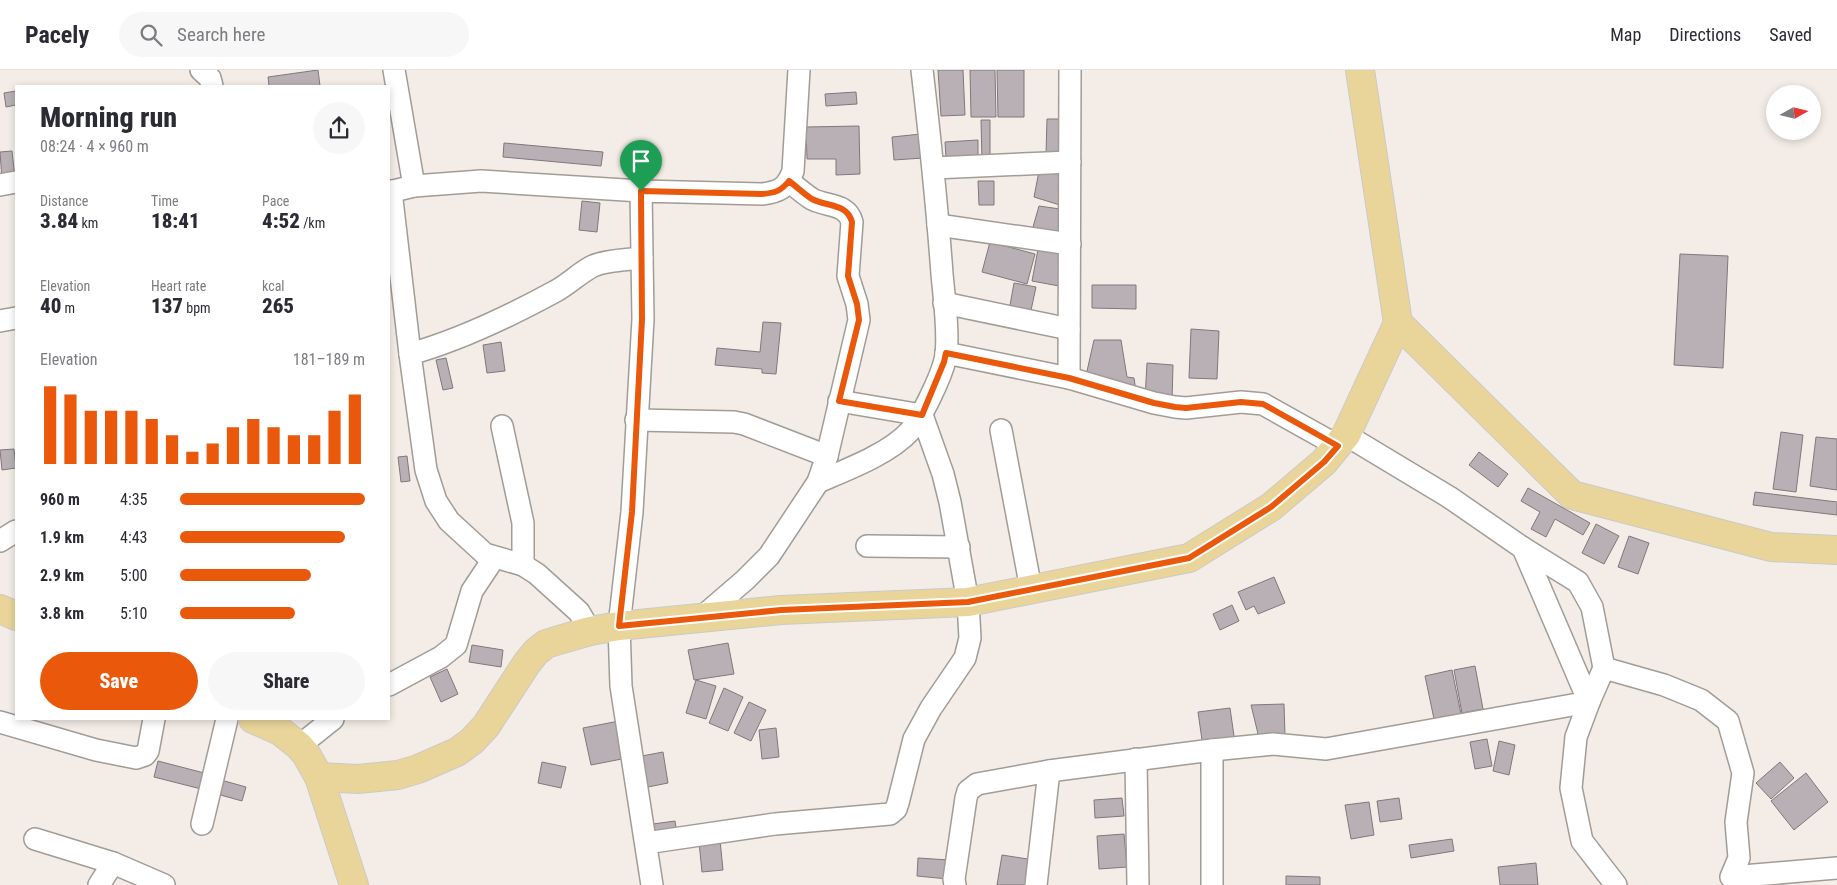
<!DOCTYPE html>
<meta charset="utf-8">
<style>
body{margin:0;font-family:"Roboto Condensed",sans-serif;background:#f7f7f7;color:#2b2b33;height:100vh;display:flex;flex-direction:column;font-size:19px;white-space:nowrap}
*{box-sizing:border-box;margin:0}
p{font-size:16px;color:#7c7c81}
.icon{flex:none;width:28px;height:28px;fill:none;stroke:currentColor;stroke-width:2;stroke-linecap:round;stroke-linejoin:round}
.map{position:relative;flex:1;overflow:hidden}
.details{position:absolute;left:15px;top:15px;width:375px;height:635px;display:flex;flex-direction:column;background:#fff;border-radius:0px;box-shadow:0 2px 8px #0003}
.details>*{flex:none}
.needle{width:32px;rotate:82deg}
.buttons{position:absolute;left:1766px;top:15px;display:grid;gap:10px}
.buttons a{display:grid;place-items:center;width:55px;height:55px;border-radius:50%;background:#fff;box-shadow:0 2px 8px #0003;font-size:25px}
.pin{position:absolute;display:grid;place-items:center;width:42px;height:42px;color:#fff;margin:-51px -21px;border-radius:50% 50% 50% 0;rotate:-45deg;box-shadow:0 0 5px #0007}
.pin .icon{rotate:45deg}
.round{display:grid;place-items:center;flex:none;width:52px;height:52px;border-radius:26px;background:#f7f7f7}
.headline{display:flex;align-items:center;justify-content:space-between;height:85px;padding:0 25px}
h1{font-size:28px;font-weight:800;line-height:38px}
.stats{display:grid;grid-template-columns:repeat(3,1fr);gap:8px;height:85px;padding:5px 25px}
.stats div{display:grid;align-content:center}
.stats b{font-size:21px;font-weight:800}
.stats small{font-size:14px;font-weight:400}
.stats p{font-size:14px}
.chart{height:140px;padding:10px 25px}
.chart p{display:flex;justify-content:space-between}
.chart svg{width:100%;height:90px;margin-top:5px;stroke:#ea580c;stroke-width:6}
.cta{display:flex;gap:10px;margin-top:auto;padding:10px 25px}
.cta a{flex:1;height:58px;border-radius:30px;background:#ea580c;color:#fff;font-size:20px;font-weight:800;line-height:58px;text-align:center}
.cta a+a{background:#f7f7f7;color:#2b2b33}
ul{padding:0 25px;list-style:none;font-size:16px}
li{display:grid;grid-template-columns:80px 60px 1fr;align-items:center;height:38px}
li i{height:12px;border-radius:6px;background:#ea580c}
header{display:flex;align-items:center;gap:30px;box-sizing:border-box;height:70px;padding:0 25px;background:#fff;border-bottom:1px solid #e1e1e2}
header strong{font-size:24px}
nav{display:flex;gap:28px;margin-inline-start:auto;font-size:18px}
.search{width:350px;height:45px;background:#f7f7f7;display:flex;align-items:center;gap:12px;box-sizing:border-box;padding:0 18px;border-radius:28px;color:#7c7c81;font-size:19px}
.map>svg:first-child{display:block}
.building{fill:#b8b0b4;stroke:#7f787c}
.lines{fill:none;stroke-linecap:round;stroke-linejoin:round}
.minor-casing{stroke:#a19c96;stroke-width:24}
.major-casing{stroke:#cacac9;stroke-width:30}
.minor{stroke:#fff;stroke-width:21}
.major{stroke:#e9d59a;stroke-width:28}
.route-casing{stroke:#fff;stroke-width:10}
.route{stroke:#ea580c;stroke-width:6}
</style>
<header>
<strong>Pacely</strong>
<div class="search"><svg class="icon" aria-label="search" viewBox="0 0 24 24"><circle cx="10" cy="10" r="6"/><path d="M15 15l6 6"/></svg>Search here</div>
<nav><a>Map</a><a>Directions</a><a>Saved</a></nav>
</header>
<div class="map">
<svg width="1837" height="815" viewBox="0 0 1837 815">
<rect width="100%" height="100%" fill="#f4ede7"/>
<g class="building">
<path d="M318,0L320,16H269L268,7Z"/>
<path d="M938,0H963L965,45L941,46Z"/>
<path d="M970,0H995L996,47H971Z"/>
<path d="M997,0H1024V47H998Z"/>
<path d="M16,21V35L6,37L4,23Z"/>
<path d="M856,22L857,34L826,36L825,24Z"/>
<path d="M1047,49H1065L1064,84H1046Z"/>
<path d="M981,50H990V92H982Z"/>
<path d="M859,56L860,104L836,105V89H807L806,57Z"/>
<path d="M921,64L923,88L894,90L892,67Z"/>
<path d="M978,70V86L946,88L945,72Z"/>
<path d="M504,73L603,82L601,96L503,87Z"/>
<path d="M12,81L15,108L2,110L0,82Z"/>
<path d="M1040,96L1062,101L1063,136L1034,127Z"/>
<path d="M978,111H994V135H979Z"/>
<path d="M582,131L600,133L597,162L579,160Z"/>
<path d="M1039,136L1060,139L1062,169L1031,164Z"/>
<path d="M990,172L1035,184L1027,214L982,202Z"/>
<path d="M1039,174L1065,179L1059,216L1032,211Z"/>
<path d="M1680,184L1728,186L1723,298L1674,295Z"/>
<path d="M1014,213L1036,217L1030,245L1009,241Z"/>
<path d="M1092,215H1136V239L1092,238Z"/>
<path d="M763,252L781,253L776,304L762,303V299L715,295L717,278L760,282Z"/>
<path d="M1191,259L1219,261L1217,309L1189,308Z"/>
<path d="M1094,270H1121L1127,307L1134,308L1136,321L1085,310Z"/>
<path d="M501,272L505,301L487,303L483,275Z"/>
<path d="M446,288L453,318L443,320L436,290Z"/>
<path d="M1147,293L1173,295L1172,330L1145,329Z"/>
<path d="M1781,362L1803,365L1796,422L1773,419Z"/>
<path d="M1816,367L1837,369V420L1810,416Z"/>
<path d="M14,379L16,398L2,400L0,380Z"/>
<path d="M1479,382L1508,404L1498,417L1469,395Z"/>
<path d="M407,386L410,411L401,412L398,387Z"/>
<path d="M1528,418L1590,453L1583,465L1555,449L1546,467L1531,459L1540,442L1521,431Z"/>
<path d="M1755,422L1837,432V445L1753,435Z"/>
<path d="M1596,454L1619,466L1604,494L1582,483Z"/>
<path d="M1629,466L1649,473L1638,504L1618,497Z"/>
<path d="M1274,507L1285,533L1258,544L1254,536L1246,540L1238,522Z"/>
<path d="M1232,535L1239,551L1220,560L1213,544Z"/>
<path d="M728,573L734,604L694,610L688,580Z"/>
<path d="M472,575L503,580L501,597L469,592Z"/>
<path d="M1475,596L1483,639L1462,643L1454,600Z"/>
<path d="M447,599L458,624L441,632L430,607Z"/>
<path d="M1452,600L1461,644L1434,649L1425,606Z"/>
<path d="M696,610L716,616L706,649L686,643Z"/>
<path d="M724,618L743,627L728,661L709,653Z"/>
<path d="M749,632L766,640L751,671L734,663Z"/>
<path d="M1284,634L1285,666L1259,668L1251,635Z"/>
<path d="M1230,638L1235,673L1203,677L1198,642Z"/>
<path d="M619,651L627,688L591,695L583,658Z"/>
<path d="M776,658L779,687L762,689L759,660Z"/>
<path d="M1487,669L1492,696L1475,699L1470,672Z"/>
<path d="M1499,671L1515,675L1509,705L1493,701Z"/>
<path d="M663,682L668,713L648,717L642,686Z"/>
<path d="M158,691L212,705L209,721L154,707Z"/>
<path d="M542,692L566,697L561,718L538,713Z"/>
<path d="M1780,692L1794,708L1771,729L1756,713Z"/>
<path d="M1806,703L1828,732L1794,760L1771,731Z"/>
<path d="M221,710L246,717L242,731L217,724Z"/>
<path d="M1122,728L1124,746L1095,748L1094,730Z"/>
<path d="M1399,728L1402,749L1380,752L1377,731Z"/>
<path d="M1369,732L1374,765L1351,769L1345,735Z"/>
<path d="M675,751L677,764L654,767L653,754Z"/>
<path d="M1124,764L1127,797L1099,799L1097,766Z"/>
<path d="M1452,769L1454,781L1411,788L1409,775Z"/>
<path d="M720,770L723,800L702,802L699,772Z"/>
<path d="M1002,785L1034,790L1030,815H997Z"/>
<path d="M918,788L949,790L948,809L917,806Z"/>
<path d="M1536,793L1538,815H1500L1498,797Z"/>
<path d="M1286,806L1320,807V815H1286Z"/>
</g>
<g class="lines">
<defs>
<g id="minor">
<path d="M201,0L210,8L212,16"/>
<path d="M394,0L414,116"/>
<path d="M934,98L1070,92"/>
<path d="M0,115L16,112"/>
<path d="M391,121L410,284L426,400L436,431L449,451L485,484L523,495L537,504L579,542L590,561"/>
<path d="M389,122L414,116L481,111L641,121"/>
<path d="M938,155L1070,174"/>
<path d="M944,233L1069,259"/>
<path d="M0,251L16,248"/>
<path d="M946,283L1069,308L1154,333L1175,337L1186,338L1241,332L1263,334L1338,376"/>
<path d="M410,284C460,270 508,247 554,222C568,215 579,203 593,196C607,190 626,190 642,188"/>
<path d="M1069,308L1070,0"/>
<path d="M636,350L734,352L744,354L827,386"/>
<path d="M502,356L523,453V495"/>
<path d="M1001,360L1031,519"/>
<path d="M1346,365L1449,427L1523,478L1589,632"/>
<path d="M818,412C846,400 889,384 910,361C921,349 941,307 945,290C950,269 944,227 942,204C937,135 930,68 922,0"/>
<path d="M0,471L16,461"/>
<path d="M867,476L959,477"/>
<path d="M1523,478L1578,512L1592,537L1604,598"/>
<path d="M702,547L745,510L769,486L818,412L827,386L859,250L857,234L848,206L852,152C847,133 827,137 812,129C804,124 796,117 789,111"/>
<path d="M389,615L441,587L456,575L472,521L494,488"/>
<path d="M0,652L96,680L136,688L145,685L148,681L154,649"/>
<path d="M299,676L333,649"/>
<path d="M1136,689L1138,815"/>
<path d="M202,754L227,649"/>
<path d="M35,769L113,793L164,815"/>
<path d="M646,773L775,754L890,744L896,739L898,733L914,669L931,638L965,588L970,568L968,532L950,432L943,404L922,345L839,331"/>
<path d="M99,815L113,793"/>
<path d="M652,815L621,616L619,556L632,442L643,249L641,121L762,124C779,122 787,118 793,101L799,0"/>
<path d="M955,815L954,809L966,728L968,721L977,714L1049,701L1212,680L1273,674L1326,679L1589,632"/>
<path d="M1036,815L1049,701"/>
<path d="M1212,815V680"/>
<path d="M1616,815L1582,771L1571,718L1576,667L1589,632L1604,598L1664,615L1701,630L1728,651L1743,703L1736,752L1739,788L1731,807L1837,798"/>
</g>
<g id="major">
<path d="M1360,0L1398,253L1572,425L1771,477L1837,480"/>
<path d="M0,539L16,546"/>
<path d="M253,649L280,661L299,676L306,684L319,707L354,815"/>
<path d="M319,707L358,709L398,705L418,699L457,682L472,671L486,656L527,593L536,582L546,574L559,570L590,561L619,556L781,540L968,532L1189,488L1271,437L1324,392L1346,365L1398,253"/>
</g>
</defs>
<use href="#minor" class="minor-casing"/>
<use href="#major" class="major-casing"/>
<use href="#minor" class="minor"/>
<use href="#major" class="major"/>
</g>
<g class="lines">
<defs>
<path id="route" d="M789,111C797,117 804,124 812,129C827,137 847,133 852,152L848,206L857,234L859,250L839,331L922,345L944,292L946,283L1069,308L1154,333L1175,337L1186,338L1241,332L1263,334L1338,376L1324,392L1271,437L1189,488L968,532L781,540L619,556L632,442L642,249L641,121L762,124C775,123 781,121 789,111Z"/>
</defs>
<use href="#route" class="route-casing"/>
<use href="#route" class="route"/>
</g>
</svg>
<div class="buttons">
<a><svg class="needle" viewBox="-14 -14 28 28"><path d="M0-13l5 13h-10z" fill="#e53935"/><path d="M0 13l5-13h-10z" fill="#7c7c81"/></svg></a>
</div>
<div class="pin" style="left:641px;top:121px;background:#1e9e55"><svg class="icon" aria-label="arrive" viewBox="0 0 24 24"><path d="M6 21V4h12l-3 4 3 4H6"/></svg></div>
<section class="details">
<div class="headline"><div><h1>Morning run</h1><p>08:24 · 4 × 960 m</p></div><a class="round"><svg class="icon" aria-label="share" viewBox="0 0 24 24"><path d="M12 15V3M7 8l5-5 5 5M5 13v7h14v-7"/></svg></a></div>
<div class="stats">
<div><p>Distance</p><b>3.84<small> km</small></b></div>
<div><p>Time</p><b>18:41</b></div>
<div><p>Pace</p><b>4:52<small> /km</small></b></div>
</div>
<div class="stats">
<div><p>Elevation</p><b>40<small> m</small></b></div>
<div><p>Heart rate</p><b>137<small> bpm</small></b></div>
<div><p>kcal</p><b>265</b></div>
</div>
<div class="chart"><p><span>Elevation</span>181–189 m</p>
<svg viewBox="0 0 160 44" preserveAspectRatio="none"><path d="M5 44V6M15 44V10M25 44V18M35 44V18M45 44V18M55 44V22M65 44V30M75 44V38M85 44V34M95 44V26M105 44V22M115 44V26M125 44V30M135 44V30M145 44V18M155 44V10"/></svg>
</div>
<ul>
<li><b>960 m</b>4:35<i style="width:100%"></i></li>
<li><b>1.9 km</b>4:43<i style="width:89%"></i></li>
<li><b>2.9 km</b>5:00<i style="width:71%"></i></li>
<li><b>3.8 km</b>5:10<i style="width:62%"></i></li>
</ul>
<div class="cta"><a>Save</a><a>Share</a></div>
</section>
</div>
